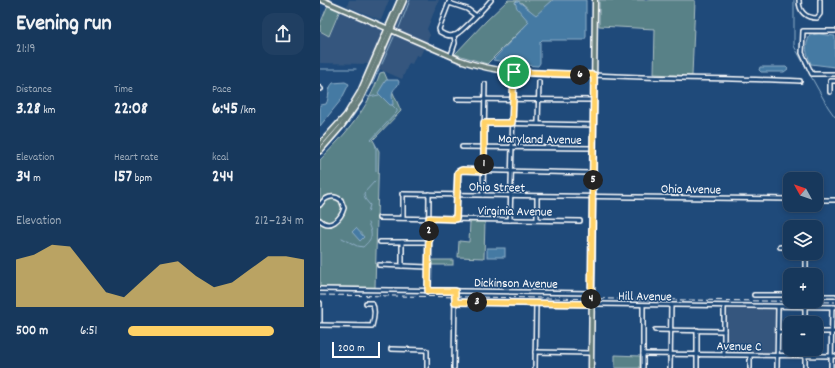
<!DOCTYPE html>
<meta charset="utf-8">
<style>
body{margin:0;font-family:Dekko,sans-serif;background:#203f62;color:#f1f3f6;height:100vh;display:flex;flex-direction:column;font-size:15px;white-space:nowrap}
*{box-sizing:border-box;margin:0}
p{font-size:13px;color:#9eacbb}
.icon{flex:none;width:22px;height:22px;fill:none;stroke:currentColor;stroke-width:2;stroke-linecap:round;stroke-linejoin:round}
.map{position:relative;flex:1;overflow:hidden}
.details{display:flex;flex-direction:column;background:#17385c;width:320px}
.details>*{flex:none}
.needle{width:26px;rotate:310deg}
.tools{position:absolute;left:463px;top:172px;display:grid;gap:8px}
.tools a{display:grid;place-items:center;width:40px;height:40px;border-radius:8px;background:#17385c;box-shadow:0 2px 6px #0003,0 0 0 1px #365272;font-size:20px}
.scale{position:absolute;left:12px;bottom:10px;width:48px;box-sizing:border-box;padding-left:4px;border:2px solid #fff;border-top:0;font-size:11px;line-height:14px;white-space:nowrap;color:#fff;-webkit-text-stroke:3px #1f4a7a;paint-order:stroke}
.pin{position:absolute;display:grid;place-items:center;width:34px;height:34px;color:#fff;margin:-17px;border:2px solid #fff;border-radius:50%;box-shadow:0 1px 4px #0007}
.km{position:absolute;width:20px;height:20px;margin:-10px;border-radius:50%;background:#222;color:#fff;font-size:11px;line-height:20px;text-align:center}
.round{display:grid;place-items:center;flex:none;width:42px;height:42px;border-radius:12px;background:#203f62}
.summary{display:flex;align-items:center;justify-content:space-between;height:68px;padding:0 16px}
h1{font-size:22px;font-weight:800;line-height:30px}
.stats{display:grid;grid-template-columns:repeat(3,1fr);gap:6px;height:68px;padding:4px 16px}
.stats div{display:grid;align-content:center}
.stats b{font-size:17px;font-weight:800}
.stats small{font-size:11px;font-weight:400}
.stats p{font-size:11px}
.chart{height:112px;padding:8px 16px}
.chart p{display:flex;justify-content:space-between}
.chart svg{width:100%;height:72px;margin-top:4px;fill:#ffd166;opacity:.7}
ul{padding:0 16px;list-style:none;font-size:13px}
li{display:grid;grid-template-columns:64px 48px 1fr;align-items:center;height:30px}
li i{height:10px;border-radius:5px;background:#ffd166}
main{display:flex;flex:1;min-height:0}
.map>svg:first-child{display:block}
.built{fill:#35577e}
.green{fill:#598187;stroke:#acc0c3}
.water{fill:#457aa3;stroke:#8fafc8}
.lines{fill:none;stroke-linecap:round;stroke-linejoin:round}
.stream{stroke:#8fafc8;stroke-width:1}
.minor-casing{stroke:#fff;stroke-width:6}
.major-casing{stroke:#fff;stroke-width:7}
.minor{stroke:#1f4a7a;stroke-width:3}
.major{stroke:#6a807d;stroke-width:4}
.rail{stroke:#fff;stroke-width:1;stroke-dasharray:6 3;stroke-linecap:butt}
.route-casing{stroke:#fff;stroke-width:8}
.route{stroke:#ffd166;stroke-width:5}
.labels{text-anchor:middle;stroke-width:3;stroke-linejoin:round;paint-order:stroke}
.street-label{font-size:13px;fill:#fff;stroke:#1f4a7a}
</style>
<main>
<section class="details">
<div class="summary"><div><h1>Evening run</h1><p>21:19</p></div><a class="round"><svg class="icon" aria-label="share" viewBox="0 0 24 24"><path d="M12 15V3M7 8l5-5 5 5M5 13v7h14v-7"/></svg></a></div>
<div class="stats">
<div><p>Distance</p><b>3.28<small> km</small></b></div>
<div><p>Time</p><b>22:08</b></div>
<div><p>Pace</p><b>6:45<small> /km</small></b></div>
</div>
<div class="stats">
<div><p>Elevation</p><b>34<small> m</small></b></div>
<div><p>Heart rate</p><b>157<small> bpm</small></b></div>
<div><p>kcal</p><b>244</b></div>
</div>
<div class="chart"><p><span>Elevation</span>212–234 m</p>
<svg viewBox="0 0 160 44" preserveAspectRatio="none"><path d="M0 44V15L10 12L20 6L30 7L40 21L50 35L60 38L70 28L80 18L90 16L100 25L110 32L120 29L130 21L140 13L150 13L160 15V44z"/></svg>
</div>
<ul>
<li><b>500 m</b>6:51<i style="width:83%"></i></li>
</ul>
</section>
<div class="map">
<svg width="515" height="368" viewBox="0 0 515 368">
<rect width="100%" height="100%" fill="#1f4a7a"/>
<filter id="ink" filterUnits="userSpaceOnUse"><feTurbulence type="fractalNoise" baseFrequency=".025" numOctaves="2"/><feDisplacementMap in="SourceGraphic" scale="8" xChannelSelector="R" yChannelSelector="G"/><feConvolveMatrix kernelMatrix="1 2 1 2 8 2 1 2 1" color-interpolation-filters="sRGB"/></filter>
<g filter="url(#ink)">
<g class="built">
<path d="M29,0H69L61,20L27,6Z"/>
<path d="M86,0H119L107,29L110,35L100,56L96,55L92,64L89,63L82,79L57,68Z"/>
<path d="M21,10L62,30V36L51,64L0,63V31L10,35Z"/>
<path d="M406,308L455,309L454,354L406,353Z"/>
</g>
<g class="green">
<path d="M188,0H233L216,16L202,3L197,1L195,2L209,22L167,64L135,54L166,21Z"/>
<path d="M279,0H375L372,76L334,74L335,29L279,26Z"/>
<path d="M8,5L20,10L9,36L0,31V24Z"/>
<path d="M64,72L81,111L53,140L59,151L55,288L0,287V160C27,132 47,111 60,73Z"/>
<path d="M150,221H165L164,258L138,257L139,241L149,242Z"/>
<rect x="110" y="260" width="23" height="5"/>
<path d="M295,355L320,356V368H295Z"/>
</g>
<g class="water">
<path d="M233,0H266V37L264,40H222L220,42V63L218,66L203,65L173,60L209,22L197,8L195,2L198,1L216,15Z"/>
<path d="M499,34L515,36V67L491,64C486,51 484,48 490,35Z"/>
<path d="M440,67H466L468,69L464,72H441L439,70Z"/>
<path d="M66,80H78L79,82C78,87 75,87 73,91C71,95 73,100 73,105H70L58,93Z"/>
<path d="M25,82L29,84L21,100L0,126V105L6,104C10,97 7,89 13,83Z"/>
<path d="M36,228L44,237L40,241L32,232Z"/>
<rect x="167" y="248" width="18" height="9"/>
</g>
<g class="lines">
<g class="stream">
<path d="M474,0V46L508,107L515,117"/>
<path d="M79,28L90,0"/>
<path d="M62,64L74,37"/>
<path d="M0,69H36"/>
<path d="M47,96L49,97L59,95"/>
<path d="M52,141L51,140L77,112V110L72,105"/>
<path d="M55,144L56,147V171"/>
<path d="M0,155C27,127 44,105 59,69"/>
<path d="M48,212L50,205L45,199L44,193L55,181"/>
<path d="M22,238L37,246"/>
<path d="M38,246L43,247C53,238 53,235 48,223"/>
</g>
<defs>
<g id="minor">
<path d="M130,0L119,29L120,32C125,35 129,37 135,35C141,33 166,6 171,0"/>
<path d="M479,0C479,12 486,18 497,18L500,14V0"/>
<path d="M129,3L147,9L155,15"/>
<path d="M515,31H483L482,53L492,74H515"/>
<path d="M131,55L135,43L134,35"/>
<path d="M274,75C343,79 411,78 480,81"/>
<path d="M0,88L1,89"/>
<path d="M510,92V81H515"/>
<path d="M137,99L274,100"/>
<path d="M164,123L274,125"/>
<path d="M218,123L219,82"/>
<path d="M142,147L274,148"/>
<path d="M82,194L470,199"/>
<path d="M163,195L165,84"/>
<path d="M496,200H515"/>
<path d="M0,205C5,197 13,194 21,200L24,208C21,219 10,230 0,220"/>
<path d="M59,218L260,221"/>
<path d="M83,218V194"/>
<path d="M136,219L137,176L138,172L141,170L269,173"/>
<path d="M190,220L194,73"/>
<path d="M217,220V196"/>
<path d="M60,242H109"/>
<path d="M460,247H470"/>
<path d="M59,265L108,267"/>
<path d="M82,266V242"/>
<path d="M486,275V253"/>
<path d="M0,289L272,293"/>
<path d="M108,291L109,194"/>
<path d="M434,295H470"/>
<path d="M496,296H515"/>
<path d="M135,302L515,307"/>
<path d="M0,303V321"/>
<path d="M485,323V307"/>
<path d="M0,325L52,326C54,319 56,309 52,303H46"/>
<path d="M335,330L404,331"/>
<path d="M458,332H470"/>
<path d="M496,332H515"/>
<path d="M71,349L105,350L107,351V368"/>
<path d="M215,352L271,353"/>
<path d="M323,354L515,356"/>
<path d="M404,355V306"/>
<path d="M134,368L135,291"/>
<path d="M215,368L216,303"/>
<path d="M323,368V305"/>
<path d="M350,368L351,305"/>
<path d="M377,368V330"/>
<path d="M430,368V356"/>
<path d="M457,368L458,307"/>
<path d="M485,368V356"/>
<path d="M511,368L512,307"/>
</g>
<g id="major">
<path d="M2,0L140,60C185,76 227,74 274,75"/>
<path d="M0,144L26,115L40,92L80,0"/>
<path d="M0,151L21,127L40,100L49,81L84,0"/>
<path d="M271,368L275,0"/>
</g>
</defs>
<use href="#minor" class="minor-casing"/>
<use href="#major" class="major-casing"/>
<use href="#minor" class="minor"/>
<use href="#major" class="major"/>
<path class="rail" d="M0,295L515,302"/>
</g>
</g>
<g class="lines" filter="url(#ink)">
<defs>
<path id="route" d="M194,72L274,75L271,304L135,302V291H108L109,218L136,219L138,172L142,170L164,171V123H192Z"/>
</defs>
<use href="#route" class="route-casing"/>
<use href="#route" class="route"/>
</g>
<g class="labels">
<g class="street-label">
<text transform="translate(220 138) rotate(1)" y="5">Maryland Avenue</text>
<text transform="translate(177 186) rotate(1)" y="5">Ohio Street</text>
<text transform="translate(371 188) rotate(1)" y="5">Ohio Avenue</text>
<text transform="translate(195 210) rotate(1)" y="5">Virginia Avenue</text>
<text transform="translate(196 282) rotate(1)" y="5">Dickinson Avenue</text>
<text transform="translate(325 295) rotate(1)" y="5">Hill Avenue</text>
<text transform="translate(419 345) rotate(1)" y="5">Avenue C</text>
</g>
</g>
</svg>
<div class="tools">
<a><svg class="needle" viewBox="-14 -14 28 28"><path d="M0-13l5 13h-10z" fill="#e53935"/><path d="M0 13l5-13h-10z" fill="#9eacbb"/></svg></a>
<a><svg class="icon" aria-label="layers" viewBox="0 0 24 24"><path d="M12 4l9 5-9 5-9-5zM3 14l9 5 9-5"/></svg></a>
<a>+</a>
<a>−</a>
</div>
<div class="scale">200 m</div>
<div class="pin" style="left:194px;top:72px;background:#1e9e55"><svg class="icon" aria-label="arrive" viewBox="0 0 24 24"><path d="M6 21V4h12l-3 4 3 4H6"/></svg></div>
<b class="km" style="left:164px;top:164px">1</b>
<b class="km" style="left:109px;top:231px">2</b>
<b class="km" style="left:157px;top:302px">3</b>
<b class="km" style="left:271px;top:299px">4</b>
<b class="km" style="left:273px;top:180px">5</b>
<b class="km" style="left:260px;top:75px">6</b>
</div>
</main>
